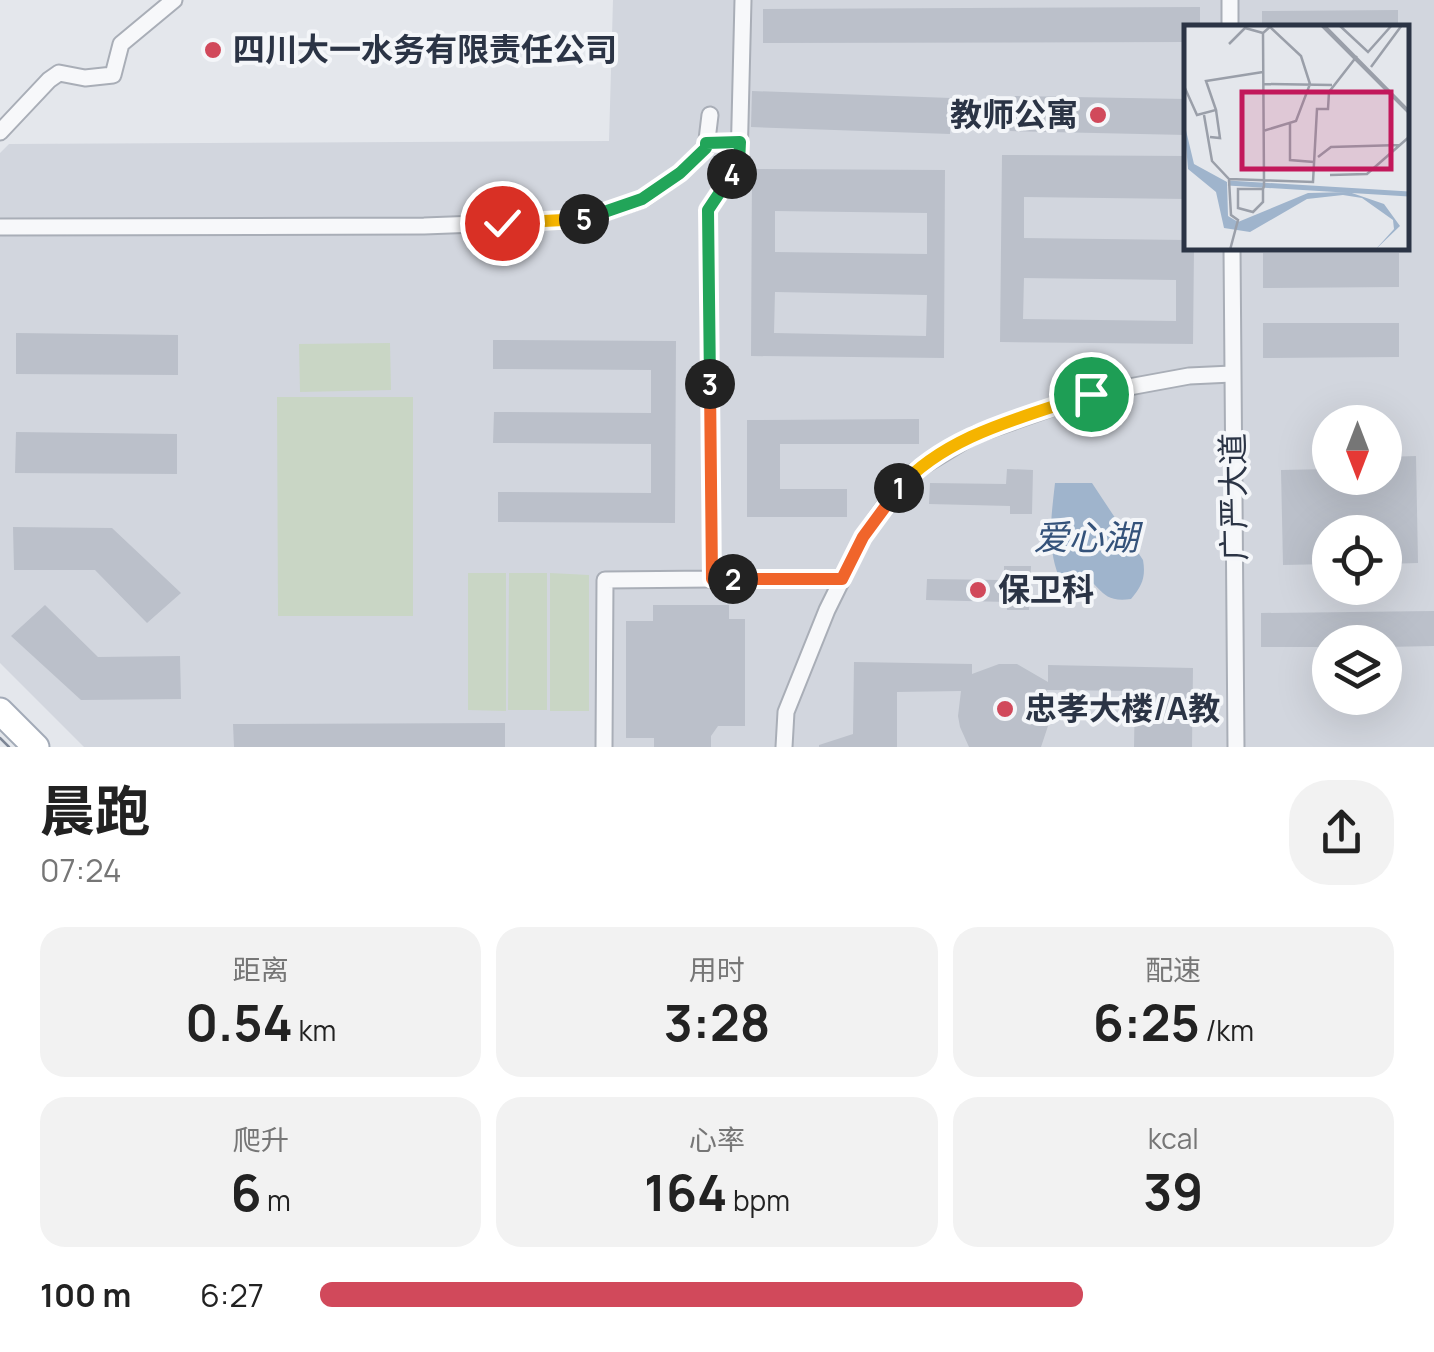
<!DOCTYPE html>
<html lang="zh">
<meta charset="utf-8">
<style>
body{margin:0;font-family:Manrope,"Noto Sans SC",sans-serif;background:#f2f2f2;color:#222;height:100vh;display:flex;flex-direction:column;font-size:38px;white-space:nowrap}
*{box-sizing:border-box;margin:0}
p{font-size:32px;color:#767676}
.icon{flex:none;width:55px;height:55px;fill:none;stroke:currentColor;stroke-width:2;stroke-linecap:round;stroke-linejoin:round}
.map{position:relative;height:747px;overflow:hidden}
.details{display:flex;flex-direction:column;background:#fff;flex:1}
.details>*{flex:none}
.needle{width:65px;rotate:180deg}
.buttons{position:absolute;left:1312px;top:405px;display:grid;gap:20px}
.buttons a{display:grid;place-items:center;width:90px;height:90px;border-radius:50%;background:#fff;box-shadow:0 10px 40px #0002;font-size:50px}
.pin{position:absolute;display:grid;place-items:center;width:85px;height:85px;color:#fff;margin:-42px;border:5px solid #fff;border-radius:50%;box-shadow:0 2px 10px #0007}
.km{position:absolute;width:50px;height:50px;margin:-25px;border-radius:50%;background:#222;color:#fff;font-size:28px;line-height:50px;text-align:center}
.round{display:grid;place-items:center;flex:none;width:105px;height:105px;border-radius:40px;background:#f2f2f2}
.headline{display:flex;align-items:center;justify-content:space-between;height:170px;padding:0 40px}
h1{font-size:55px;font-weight:700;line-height:75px}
.figures{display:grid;grid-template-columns:repeat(3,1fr);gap:15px;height:170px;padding:10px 40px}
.figures div{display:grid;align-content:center;border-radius:25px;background:#f2f2f2;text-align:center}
.figures b{font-size:50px;font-weight:700}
.figures small{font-size:28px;font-weight:400}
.figures p{font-size:28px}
ul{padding:0 40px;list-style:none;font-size:32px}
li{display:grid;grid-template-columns:160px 120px 1fr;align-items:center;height:75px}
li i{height:25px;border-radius:12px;background:#d1495b}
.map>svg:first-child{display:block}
.built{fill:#d2d6de;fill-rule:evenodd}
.green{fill:#c9d6c5}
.water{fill:#9fb4cc}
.building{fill:#bbc0ca;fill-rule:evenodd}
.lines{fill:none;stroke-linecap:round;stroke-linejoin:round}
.minor-casing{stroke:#a9aeb7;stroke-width:19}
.primary-casing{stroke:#a3abb8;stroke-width:29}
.minor{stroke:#f7f8fa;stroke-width:15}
.primary{stroke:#fff;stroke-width:25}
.tram{stroke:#7d8696;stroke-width:2.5}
.split-1-casing{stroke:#fff;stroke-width:20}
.split-2-casing{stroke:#fff;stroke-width:20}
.split-3-casing{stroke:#fff;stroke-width:20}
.split-4-casing{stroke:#fff;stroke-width:20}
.split-5-casing{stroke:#fff;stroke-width:20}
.split-6-casing{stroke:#fff;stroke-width:20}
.split-1{stroke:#f5b400;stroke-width:12}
.split-2{stroke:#f0652b;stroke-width:12}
.split-3{stroke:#f0652b;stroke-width:12}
.split-4{stroke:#22a559;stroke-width:12}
.split-5{stroke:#22a559;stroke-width:12}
.split-6{stroke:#f5b400;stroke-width:12}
.poi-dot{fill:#d1495b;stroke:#f4f6f9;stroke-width:4}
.labels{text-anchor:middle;stroke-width:8;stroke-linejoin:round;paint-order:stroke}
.poi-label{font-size:32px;font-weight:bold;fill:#2b3445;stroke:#f4f6f9;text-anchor:start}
.street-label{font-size:32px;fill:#2b3445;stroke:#f4f6f9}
.water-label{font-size:35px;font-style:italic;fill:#34527a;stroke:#f4f6f9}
.inset-river{fill:none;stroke:#9fb4cc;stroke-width:5}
.inset-road{fill:none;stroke:#9a9fa9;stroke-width:2.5}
.view{fill:#c2185b;fill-opacity:0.15;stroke:#c2185b;stroke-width:5}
.inset-edge{fill:none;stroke:#2b3445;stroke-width:5}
</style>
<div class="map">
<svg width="1434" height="747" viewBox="0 0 1434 747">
<rect width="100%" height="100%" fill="#e4e7ec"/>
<path class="built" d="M613,0H1434V747H84L0,663V153L9,144L609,141ZM1186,28H1406V248H1186ZM1330,422H1385V478H1330ZM1330,532H1385V588H1330ZM1330,642H1385V698H1330Z"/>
<g class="green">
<path d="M390,343L391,390L300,392L299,344Z"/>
<path d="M277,397H413V616H278Z"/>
<path d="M468,573H506V711L468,710Z"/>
<path d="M509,573H547V710H508Z"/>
<path d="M550,573L589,575V711H550Z"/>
</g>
<path class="water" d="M1055,483H1092L1143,560C1146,577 1142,586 1131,599C1096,604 1103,580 1076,575L1062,584C1046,550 1051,519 1055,483Z"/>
<g class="building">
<path d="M1200,7V28H1186V42L763,43V9Z"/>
<path d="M1398,10V28H1262V11Z"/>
<path d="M752,91L951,98L950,134L751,127Z"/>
<path d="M1011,96L1186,99V135L1010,131Z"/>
<path d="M1002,155L1186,156V199L1024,197V238L1186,240V248H1194L1193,344L1000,342ZM1024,278L1176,280V321L1023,319Z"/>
<path d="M752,169L945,170L944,358L751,356ZM775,211L927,213V254L775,252ZM775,292L927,295L926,336L774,333Z"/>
<path d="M1263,253H1399V287L1263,288Z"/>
<path d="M1263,323H1399V357L1263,358Z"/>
<path d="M16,333L178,335V375L16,374Z"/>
<path d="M493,340L676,341L675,523L498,522V492L651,493V444L493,443L494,412L651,413V370L493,369Z"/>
<path d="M919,419V444H780V489H847V517H747V420Z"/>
<path d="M16,432L177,434V474L15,473Z"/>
<path d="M1416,456L1418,563L1385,564V532H1330V564L1283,565L1281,470L1330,469V478H1385V457Z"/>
<path d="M1007,469L1033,470L1032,514H1010V506L929,504L930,483L1006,484Z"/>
<path d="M13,527L112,528L181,593L147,623L95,570H14Z"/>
<path d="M1004,566H1031L1029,610H1007V602L926,600L927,579L1004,580Z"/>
<path d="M45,605L98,657L180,656L181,699L81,700L11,636Z"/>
<path d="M653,605H729V619H745V726H718L711,736V747H654V738H626V621H653Z"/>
<path d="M1434,611V646L1385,647V642H1330V647H1261V613Z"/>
<path d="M854,662L972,664V674L999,664H1017L1048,682V665L1193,668L1192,747H1134L1135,691L1047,690L1052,714L1041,747H969L960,727L958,716L961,691L897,692V747H819V745L853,734Z"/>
<path d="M505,723V747H234L233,724Z"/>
</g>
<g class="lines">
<defs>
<g id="minor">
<path d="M1230,0V28"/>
<path d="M0,132L49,80L59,73L85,78L113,75L121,44L174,0"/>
<path d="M0,227L424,226L581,220L643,199L680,173L706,148L710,115"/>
<path d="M1232,248L1236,747"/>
<path d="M712,579H842"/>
<path d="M604,747L605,580L712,579L708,210L739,163L743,0"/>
<path d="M784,747L786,712L827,610L863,537L889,500L915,471L974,435L1091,394L1189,376L1232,374"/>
</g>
<path id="primary" d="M0,711L36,747"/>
</defs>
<use href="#minor" class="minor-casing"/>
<use href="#primary" class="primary-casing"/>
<use href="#minor" class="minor"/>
<use href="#primary" class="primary"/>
<path class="tram" d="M0,738L9,747"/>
</g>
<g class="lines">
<defs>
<path id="split-1" d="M899,488C947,434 1025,417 1091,394"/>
<path id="split-2" d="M733,579H842L863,537L899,488"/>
<path id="split-3" d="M710,384L712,579H733"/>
<path id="split-4" d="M710,384L708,210L732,174"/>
<path id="split-5" d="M584,219L642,199L680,173L706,148V143L740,142L739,163L732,174"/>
<path id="split-6" d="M502,223L584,219"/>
</defs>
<use href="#split-1" class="split-1-casing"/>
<use href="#split-2" class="split-2-casing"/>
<use href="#split-3" class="split-3-casing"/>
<use href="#split-4" class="split-4-casing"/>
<use href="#split-5" class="split-5-casing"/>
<use href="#split-6" class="split-6-casing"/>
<use href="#split-1" class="split-1"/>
<use href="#split-2" class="split-2"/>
<use href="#split-3" class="split-3"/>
<use href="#split-4" class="split-4"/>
<use href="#split-5" class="split-5"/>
<use href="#split-6" class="split-6"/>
</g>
<g class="poi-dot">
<circle cx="213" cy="50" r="10"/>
<circle cx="1098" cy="115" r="10"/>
<circle cx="978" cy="590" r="10"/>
<circle cx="1005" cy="709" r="10"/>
</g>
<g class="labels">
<g class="poi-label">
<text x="233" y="61">四川大一水务有限责任公司</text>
<text x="1078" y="126" text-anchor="end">教师公寓</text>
<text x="998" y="601">保卫科</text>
<text x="1025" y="720">忠孝大楼/A教</text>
</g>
<g class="street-label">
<text transform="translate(1234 497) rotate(-91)" y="11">广严大道</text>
</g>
<g class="water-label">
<text x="1086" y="550">爱心湖</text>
</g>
</g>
<g transform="translate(1184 25)">
<rect width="225" height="225" fill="#e4e7ec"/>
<path d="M0,97L10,139L43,157L44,191L54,197L124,168L165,167L200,179L216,201L191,225L210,204L209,195L178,173L159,170L123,174L66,207L40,203L32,167L4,144Z" fill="#9fb4cc"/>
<path class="inset-river" d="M44,158L225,169"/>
<path class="inset-road" d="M137,0L225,88M140,0L225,86M155,0L184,27L208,0M45,19L61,3L79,8M187,42L218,0M79,59L148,60M0,61L13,90L32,85L22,56L79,47M20,90L28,136L45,154L129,157L133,84H144L145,67L173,31M106,99V135L130,137M79,106L112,96L126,59L117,31L85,1M26,112L36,113L32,85M134,132L147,122L216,120M146,150L183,149L225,112M45,155L47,190L54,195L46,225M79,164H54V183L69,187L79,177V164L80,161V157L79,8L88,0"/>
<path class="view" d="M58,67H207V144H58Z"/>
<rect width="225" height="225" class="inset-edge"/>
</g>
</svg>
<div class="buttons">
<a><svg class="needle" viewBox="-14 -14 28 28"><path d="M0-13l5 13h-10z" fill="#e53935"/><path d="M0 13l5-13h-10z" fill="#767676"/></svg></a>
<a><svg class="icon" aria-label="locate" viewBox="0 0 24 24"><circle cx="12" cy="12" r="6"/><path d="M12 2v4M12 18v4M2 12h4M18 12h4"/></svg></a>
<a><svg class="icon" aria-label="layers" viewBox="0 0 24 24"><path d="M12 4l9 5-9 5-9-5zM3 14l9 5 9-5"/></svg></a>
</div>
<div class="pin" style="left:1091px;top:394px;background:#1e9e55"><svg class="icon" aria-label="arrive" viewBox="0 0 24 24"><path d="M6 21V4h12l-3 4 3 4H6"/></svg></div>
<div class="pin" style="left:502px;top:223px;background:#d93025"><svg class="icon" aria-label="check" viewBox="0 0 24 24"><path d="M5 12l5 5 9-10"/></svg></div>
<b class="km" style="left:899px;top:488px">1</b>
<b class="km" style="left:733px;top:579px">2</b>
<b class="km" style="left:710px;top:384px">3</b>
<b class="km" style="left:732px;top:174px">4</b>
<b class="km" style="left:584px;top:219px">5</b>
</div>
<section class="details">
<div class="headline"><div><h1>晨跑</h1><p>07:24</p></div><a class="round"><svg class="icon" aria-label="share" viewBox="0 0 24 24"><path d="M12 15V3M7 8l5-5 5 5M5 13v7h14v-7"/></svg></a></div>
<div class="figures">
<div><p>距离</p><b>0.54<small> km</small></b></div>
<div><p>用时</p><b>3:28</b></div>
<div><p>配速</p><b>6:25<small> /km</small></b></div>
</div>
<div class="figures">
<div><p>爬升</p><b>6<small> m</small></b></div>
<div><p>心率</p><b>164<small> bpm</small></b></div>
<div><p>kcal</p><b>39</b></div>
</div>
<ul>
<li><b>100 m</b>6:27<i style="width:71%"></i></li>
</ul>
</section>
